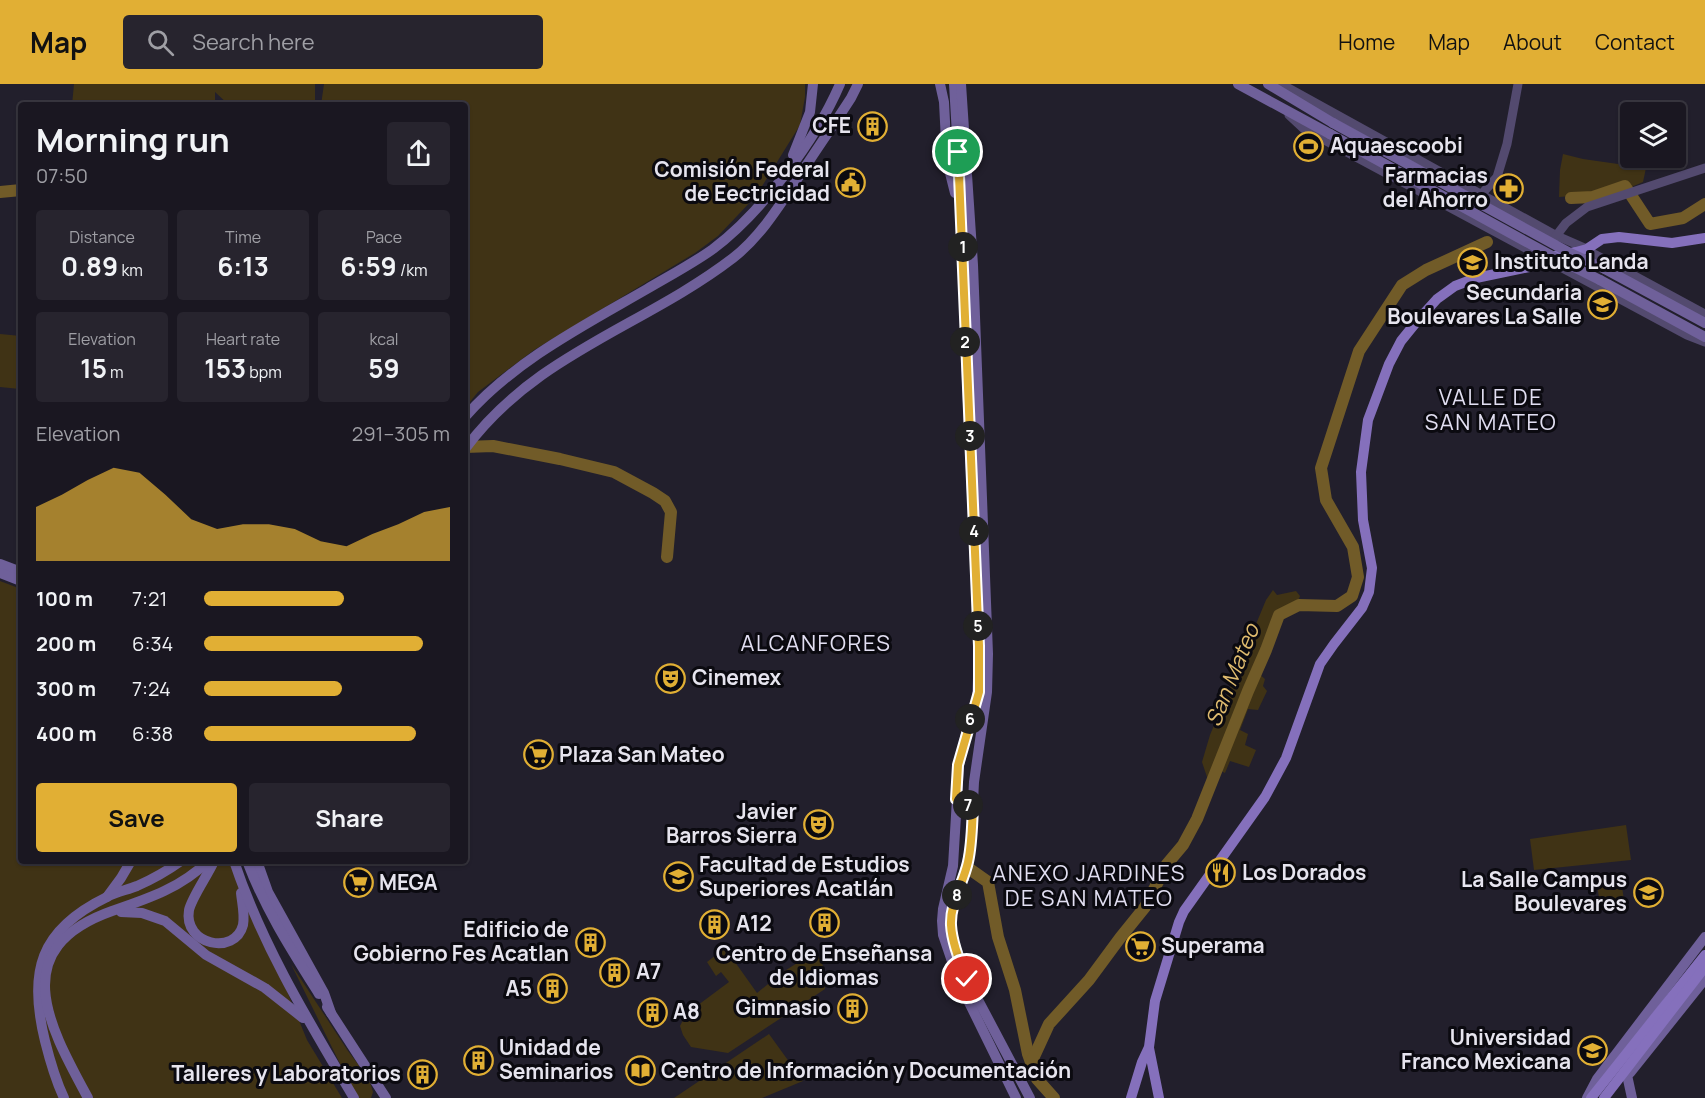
<!DOCTYPE html>
<meta charset="utf-8">
<style>
body{margin:0;font-family:Manrope,sans-serif;background:#27242e;color:#f1f3f6;height:100vh;display:flex;flex-direction:column;font-size:22px;white-space:nowrap}
*{box-sizing:border-box;margin:0}
p{font-size:20px;color:#9f9fa5}
.icon{flex:none;width:33px;height:33px;fill:none;stroke:currentColor;stroke-width:2;stroke-linecap:round;stroke-linejoin:round}
.map{position:relative;flex:1;overflow:hidden}
.drawer{position:absolute;left:18px;top:18px;width:450px;height:762px;display:flex;flex-direction:column;background:#1a1721;border-radius:6px;box-shadow:0 2px 4px #0004,0 0 0 2px #38363f}
.drawer>*{flex:none}
.buttons{position:absolute;left:1620px;top:18px;display:grid;gap:12px}
.buttons a{display:grid;place-items:center;width:66px;height:66px;border-radius:6px;background:#1a1721;box-shadow:0 2px 4px #0004,0 0 0 2px #38363f;font-size:30px}
.pin{position:absolute;display:grid;place-items:center;width:51px;height:51px;color:#fff;margin:-26px;border:3px solid #fff;border-radius:50%;box-shadow:0 2px 6px #0007}
.km{position:absolute;width:30px;height:30px;margin:-15px;border-radius:50%;background:#222;color:#fff;font-size:16px;line-height:30px;text-align:center}
.round{display:grid;place-items:center;flex:none;width:63px;height:63px;border-radius:6px;background:#27242e}
.summary{display:flex;align-items:center;justify-content:space-between;height:102px;padding:0 18px}
h1{font-size:33px;font-weight:700;line-height:45px}
.figures{display:grid;grid-template-columns:repeat(3,1fr);gap:9px;height:102px;padding:6px 18px}
.figures div{display:grid;align-content:center;border-radius:6px;background:#27242e;text-align:center}
.figures b{font-size:26px;font-weight:700}
.figures small{font-size:16px;font-weight:400}
.figures p{font-size:16px}
.chart{height:168px;padding:12px 18px}
.chart p{display:flex;justify-content:space-between}
.chart svg{width:100%;height:108px;margin-top:6px;fill:#e1af34;opacity:.7}
.primary-button{display:flex;gap:12px;margin-top:auto;padding:12px 18px}
.primary-button a{flex:1;height:69px;border-radius:6px;background:#e1af34;color:#111;font-size:24px;font-weight:700;line-height:69px;text-align:center}
.primary-button a+a{background:#27242e;color:#f1f3f6}
ul{padding:0 18px;list-style:none;font-size:20px}
li{display:grid;grid-template-columns:96px 72px 1fr;align-items:center;height:45px}
li i{height:15px;border-radius:8px;background:#e1af34}
header{display:flex;align-items:center;gap:36px;box-sizing:border-box;height:84px;padding:0 30px;background:#e1af34;color:#111}
header strong{font-size:28px}
nav{display:flex;gap:33px;margin-inline-start:auto;font-size:21px}
.search{width:420px;height:54px;background:#27242e;display:flex;align-items:center;gap:15px;box-sizing:border-box;padding:0 21px;border-radius:6px;color:#9f9fa5;font-size:22px}
.map>svg:first-child{display:block}
.green{fill:#403315}
.lines{fill:none;stroke-linecap:round;stroke-linejoin:round}
.river{stroke:#715b28;stroke-width:12}
.tertiary{stroke:#534a6f;stroke-width:9}
.secondary{stroke:#6f609a;stroke-width:10}
.primary{stroke:#8570bc;stroke-width:10}
.secondary-bridge{stroke:#6f609a;stroke-width:10}
.route-casing{stroke:#fff;stroke-width:12}
.route{stroke:#e1af34;stroke-width:8}
.labels{text-anchor:middle;stroke-width:6;stroke-linejoin:round;paint-order:stroke}
.poi-label{font-size:21px;font-weight:bold;fill:#e6e4ee;stroke:#0b0a10;text-anchor:start}
.neighbourhood-label{font-size:22px;letter-spacing:1.5px;fill:#e2dff2;stroke:#0b0a10}
.water-label{font-size:22px;font-style:italic;fill:#e0bc6f;stroke:#0b0a10}
</style>
<header>
<strong>Map</strong>
<div class="search"><svg class="icon" aria-label="search" viewBox="0 0 24 24"><circle cx="10" cy="10" r="6"/><path d="M15 15l6 6"/></svg>Search here</div>
<nav><a>Home</a><a>Map</a><a>About</a><a>Contact</a></nav>
</header>
<div class="map">
<svg width="1705" height="1014" viewBox="0 0 1705 1014">
<rect width="100%" height="100%" fill="#221f2c"/>
<g class="green">
<path d="M74,0H315V21H229L215,8V21H72Z"/>
<path d="M324,0H805V13L800,41L756,112L718,152L695,169L534,266L478,308L465,324V21H321Z"/>
<path d="M1563,70L1583,75L1646,84L1643,98L1629,104L1625,101L1585,111L1559,113L1560,86Z"/>
<path d="M0,250L21,252L20,305L0,303Z"/>
<path d="M0,497L21,505V777H234L307,956L342,1014H0Z"/>
<path d="M1273,506L1277,511L1296,507L1300,512L1297,520L1277,530L1269,566L1258,589L1265,595L1263,602L1267,607L1258,626L1248,625L1240,646L1248,650L1245,661L1256,666L1249,683L1230,677L1225,689L1219,686L1210,702L1202,678L1210,651L1266,516Z"/>
<path d="M1626,741L1631,776L1534,786L1530,755Z"/>
<path d="M1621,797L1625,822L1601,826L1597,801Z"/>
<path d="M725,864L757,909L783,888L816,867L824,884L825,905L728,969L691,963L683,951L680,942L686,930L729,898L721,888L716,892L707,878Z"/>
<path d="M291,880L348,967L369,995L373,1008L371,1014H359L350,1000Z"/>
<path d="M769,950L803,997L762,1014H674Z"/>
</g>
<g class="lines">
<g class="river">
<path d="M0,108L21,106"/>
<path d="M1571,114L1593,113L1625,102L1650,140L1683,134L1705,120"/>
<path d="M465,363L493,362L560,375L614,388L653,409L665,417L671,428L667,473"/>
<path d="M971,786L988,798L998,853L1015,906L1028,970L1037,995L1054,1014"/>
<path d="M1032,977L1049,940L1089,896L1120,854L1145,823L1167,780L1183,761L1197,735L1248,607L1266,566L1279,531L1299,521L1337,522L1352,512L1358,493L1353,463L1326,416L1321,384L1359,267L1402,201L1426,186L1487,158"/>
</g>
<g class="tertiary">
<path d="M1281,0L1555,151L1587,165L1594,170L1705,230"/>
<path d="M1289,31L1304,45L1687,251L1705,258"/>
<path d="M1478,114L1497,93L1507,60L1518,0"/>
<path d="M1553,156L1566,139L1587,123L1705,84"/>
</g>
<g class="secondary">
<path d="M940,0L944,18L947,77L955,109"/>
<path d="M954,0L962,136L966,274L979,569L977,619L968,641L959,681L953,782L943,825L942,837L943,851L959,898L1016,1014"/>
<path d="M961,0L973,181L988,570L987,608L974,698L971,757L967,780L952,827L951,843L953,856L967,895L1030,1014"/>
<path d="M1238,0L1330,50"/>
<path d="M1268,0L1333,39"/>
<path d="M793,71L810,28L813,0"/>
<path d="M1605,185L1705,239"/>
<path d="M1600,196L1705,253"/>
<path d="M465,333C514,277 583,242 647,205C669,192 692,180 713,165C761,129 816,56 840,0"/>
<path d="M465,365C536,269 643,243 733,174C759,154 778,124 796,97C814,69 833,42 851,14L858,0"/>
<path d="M0,480L21,488"/>
<path d="M0,489L21,497"/>
<path d="M214,777C208,791 192,813 189,826C183,861 235,872 243,841C245,831 242,819 241,809"/>
<path d="M234,777C262,861 309,938 354,1014"/>
<path d="M257,777L268,808L324,909L331,929"/>
<path d="M107,813L121,794L131,777"/>
<path d="M121,828L142,829L165,837L206,871L265,904L303,934"/>
<path d="M327,923L386,1014"/>
<path d="M1630,989L1705,895"/>
<path d="M1627,991L1632,1014"/>
<path d="M64,1014C55,995 50,977 45,957C28,888 39,846 107,813C116,808 127,806 137,802C153,795 167,787 181,777"/>
<path d="M88,1014C49,942 5,865 112,827C147,815 181,804 208,777"/>
<path d="M1587,1014L1597,995L1705,853"/>
</g>
<g class="primary">
<path d="M1149,964L1159,1014"/>
<path d="M1131,1014L1142,978L1149,963L1155,917L1179,838L1184,827L1265,713L1286,674L1320,580L1334,560L1362,524L1369,508L1372,484L1363,436L1361,388L1368,336L1389,280L1401,257L1418,236L1437,215L1455,202L1476,194L1534,182L1544,174L1576,168L1587,165L1602,155L1619,153L1672,159L1705,154"/>
<path d="M1591,1014L1705,871"/>
<path d="M1604,1014L1705,883"/>
</g>
<g class="secondary-bridge">
<path d="M1333,39L1568,168L1605,185"/>
<path d="M1330,50L1552,172L1600,196"/>
<path d="M247,777C265,825 292,867 319,910"/>
</g>
</g>
<g class="lines">
<defs>
<path id="route" d="M958,68L979,562V608L958,681L956,715L973,723C972,741 972,760 968,778C963,800 950,819 951,841C952,859 960,879 967,895"/>
</defs>
<use href="#route" class="route-casing"/>
<use href="#route" class="route"/>
</g>
<defs>
<symbol id="building-ring" viewBox="-11 -11 22 22"><circle r="9.5" fill="#0b0a10" stroke="#e1af34" stroke-width="1.5"/><path d="M-4-6H4V6H1V3H-1V6H-4ZM-2.5-4.3h1.7v1.8h-1.7ZM.8-4.3h1.7v1.8H.8ZM-2.5-1h1.7V.8h-1.7ZM.8-1h1.7V.8H.8Z" fill="#e1af34"/></symbol>
<symbol id="stadium-ring" viewBox="-11 -11 22 22"><circle r="9.5" fill="#0b0a10" stroke="#e1af34" stroke-width="1.5"/><path d="M0-5a6.5 5 0 1 0 0 10a6.5 5 0 1 0 0-10ZM-3.5-1.8h7v3.6h-7Z" fill="#e1af34"/></symbol>
<symbol id="civic-ring" viewBox="-11 -11 22 22"><circle r="9.5" fill="#0b0a10" stroke="#e1af34" stroke-width="1.5"/><path d="M-.6-6.5H3V-4.5H.6V-3L4-1V1h2V6H-6V1h2V-1L-.6-3ZM-1.2 2.5V6h2.4V2.5Z" fill="#e1af34"/></symbol>
<symbol id="pharmacy-ring" viewBox="-11 -11 22 22"><circle r="9.5" fill="#0b0a10" stroke="#e1af34" stroke-width="1.5"/><path d="M-2-6h4v4h4v4h-4v4h-4v-4h-4v-4h4Z" fill="#e1af34"/></symbol>
<symbol id="school-ring" viewBox="-11 -11 22 22"><circle r="9.5" fill="#0b0a10" stroke="#e1af34" stroke-width="1.5"/><path d="M0-5L7-2L0 1L-7-2ZM-4 1L0 2.5L4 1V4Q0 6-4 4Z" fill="#e1af34"/></symbol>
<symbol id="theatre-ring" viewBox="-11 -11 22 22"><circle r="9.5" fill="#0b0a10" stroke="#e1af34" stroke-width="1.5"/><path d="M-5-5.5Q0-4 5-5.5V0Q5 5 0 6Q-5 5-5 0ZM-3.3-2.5H-1v1.5H-3.3ZM1-2.5H3.3v1.5H1ZM-2.8 1Q0 5.5 2.8 1Z" fill="#e1af34"/></symbol>
<symbol id="supermarket-ring" viewBox="-11 -11 22 22"><circle r="9.5" fill="#0b0a10" stroke="#e1af34" stroke-width="1.5"/><path d="M-6-5.5h2.5l.6 2H6L4.5 2H-2.5L-4.4-4H-6ZM-1.5 3.2a1.3 1.3 0 1 0 .1 0ZM3 3.2a1.3 1.3 0 1 0 .1 0Z" fill="#e1af34"/></symbol>
<symbol id="restaurant-ring" viewBox="-11 -11 22 22"><circle r="9.5" fill="#0b0a10" stroke="#e1af34" stroke-width="1.5"/><path d="M-5-6h1v4h1v-4h1v4h1v-4h1v5L-1.5 .5V6h-2V.5L-5-1ZM5-6V6H3V1.5H1.5Q1.5-4 5-6Z" fill="#e1af34"/></symbol>
<symbol id="university-ring" viewBox="-11 -11 22 22"><circle r="9.5" fill="#0b0a10" stroke="#e1af34" stroke-width="1.5"/><path d="M0-5L7-2L0 1L-7-2ZM-4 1L0 2.5L4 1V4Q0 6-4 4Z" fill="#e1af34"/></symbol>
<symbol id="library-ring" viewBox="-11 -11 22 22"><circle r="9.5" fill="#0b0a10" stroke="#e1af34" stroke-width="1.5"/><path d="M-6-4Q-3-5.5-.7-3.5V5Q-3 3-6 4ZM6-4Q3-5.5 .7-3.5V5Q3 3 6 4Z" fill="#e1af34"/></symbol>
</defs>
<g fill-rule="evenodd">
<use href="#building-ring" x="856" y="26" width="33" height="33"/>
<use href="#stadium-ring" x="1292" y="46" width="33" height="33"/>
<use href="#civic-ring" x="834" y="82" width="33" height="33"/>
<use href="#pharmacy-ring" x="1492" y="88" width="33" height="33"/>
<use href="#school-ring" x="1456" y="162" width="33" height="33"/>
<use href="#school-ring" x="1586" y="204" width="33" height="33"/>
<use href="#theatre-ring" x="654" y="578" width="33" height="33"/>
<use href="#supermarket-ring" x="522" y="654" width="33" height="33"/>
<use href="#theatre-ring" x="802" y="724" width="33" height="33"/>
<use href="#restaurant-ring" x="1204" y="772" width="33" height="33"/>
<use href="#university-ring" x="662" y="776" width="33" height="33"/>
<use href="#supermarket-ring" x="342" y="782" width="33" height="33"/>
<use href="#school-ring" x="1632" y="792" width="33" height="33"/>
<use href="#building-ring" x="808" y="822" width="33" height="33"/>
<use href="#building-ring" x="698" y="824" width="33" height="33"/>
<use href="#building-ring" x="574" y="842" width="33" height="33"/>
<use href="#supermarket-ring" x="1124" y="846" width="33" height="33"/>
<use href="#building-ring" x="598" y="872" width="33" height="33"/>
<use href="#building-ring" x="536" y="888" width="33" height="33"/>
<use href="#building-ring" x="836" y="908" width="33" height="33"/>
<use href="#building-ring" x="636" y="912" width="33" height="33"/>
<use href="#university-ring" x="1576" y="950" width="33" height="33"/>
<use href="#building-ring" x="462" y="960" width="33" height="33"/>
<use href="#library-ring" x="624" y="970" width="33" height="33"/>
<use href="#building-ring" x="406" y="974" width="33" height="33"/>
</g>
<g class="labels">
<g class="poi-label">
<text x="851" y="49" text-anchor="end">CFE</text>
<text x="1330" y="69">Aquaescoobi</text>
<text x="830" y="93" text-anchor="end">Comisión Federal<tspan x="830" dy="24">de Eectricidad</tspan></text>
<text x="1488" y="99" text-anchor="end">Farmacias<tspan x="1488" dy="24">del Ahorro</tspan></text>
<text x="1494" y="185">Instituto Landa</text>
<text x="1582" y="216" text-anchor="end">Secundaria<tspan x="1582" dy="24">Boulevares La Salle</tspan></text>
<text x="692" y="601">Cinemex</text>
<text x="559" y="678">Plaza San Mateo</text>
<text x="797" y="735" text-anchor="end">Javier<tspan x="797" dy="24">Barros Sierra</tspan></text>
<text x="699" y="788">Facultad de Estudios<tspan x="699" dy="24">Superiores Acatlán</tspan></text>
<text x="1242" y="796">Los Dorados</text>
<text x="1627" y="803" text-anchor="end">La Salle Campus<tspan x="1627" dy="24">Boulevares</tspan></text>
<text x="379" y="806">MEGA</text>
<text x="736" y="847">A12</text>
<text x="569" y="853" text-anchor="end">Edificio de<tspan x="569" dy="24">Gobierno Fes Acatlan</tspan></text>
<text x="1161" y="869">Superama</text>
<text x="824" y="877" text-anchor="middle">Centro de Enseñansa<tspan x="824" dy="24">de Idiomas</tspan></text>
<text x="636" y="895">A7</text>
<text x="532" y="912" text-anchor="end">A5</text>
<text x="831" y="931" text-anchor="end">Gimnasio</text>
<text x="673" y="935">A8</text>
<text x="1571" y="961" text-anchor="end">Universidad<tspan x="1571" dy="24">Franco Mexicana</tspan></text>
<text x="499" y="971">Unidad de<tspan x="499" dy="24">Seminarios</tspan></text>
<text x="661" y="994">Centro de Información y Documentación</text>
<text x="401" y="997" text-anchor="end">Talleres y Laboratorios</text>
</g>
<g class="neighbourhood-label">
<text x="1491" y="321">VALLE DE<tspan x="1491" dy="25">SAN MATEO</tspan></text>
<text x="816" y="567">ALCANFORES</text>
<text x="1089" y="797">ANEXO JARDINES<tspan x="1089" dy="25">DE SAN MATEO</tspan></text>
</g>
<g class="water-label">
<text transform="translate(1232 591) rotate(-68)" y="8">San Mateo</text>
</g>
</g>
</svg>
<div class="buttons">
<a><svg class="icon" aria-label="layers" viewBox="0 0 24 24"><path d="M12 4l9 5-9 5-9-5zM3 14l9 5 9-5"/></svg></a>
</div>
<div class="pin" style="left:958px;top:68px;background:#1e9e55"><svg class="icon" aria-label="arrive" viewBox="0 0 24 24"><path d="M6 21V4h12l-3 4 3 4H6"/></svg></div>
<div class="pin" style="left:967px;top:895px;background:#d93025"><svg class="icon" aria-label="check" viewBox="0 0 24 24"><path d="M5 12l5 5 9-10"/></svg></div>
<b class="km" style="left:963px;top:163px">1</b>
<b class="km" style="left:965px;top:258px">2</b>
<b class="km" style="left:970px;top:352px">3</b>
<b class="km" style="left:974px;top:447px">4</b>
<b class="km" style="left:978px;top:542px">5</b>
<b class="km" style="left:970px;top:635px">6</b>
<b class="km" style="left:968px;top:721px">7</b>
<b class="km" style="left:957px;top:811px">8</b>
<section class="drawer">
<div class="summary"><div><h1>Morning run</h1><p>07:50</p></div><a class="round"><svg class="icon" aria-label="share" viewBox="0 0 24 24"><path d="M12 15V3M7 8l5-5 5 5M5 13v7h14v-7"/></svg></a></div>
<div class="figures">
<div><p>Distance</p><b>0.89<small> km</small></b></div>
<div><p>Time</p><b>6:13</b></div>
<div><p>Pace</p><b>6:59<small> /km</small></b></div>
</div>
<div class="figures">
<div><p>Elevation</p><b>15<small> m</small></b></div>
<div><p>Heart rate</p><b>153<small> bpm</small></b></div>
<div><p>kcal</p><b>59</b></div>
</div>
<div class="chart"><p><span>Elevation</span>291–305 m</p>
<svg viewBox="0 0 160 44" preserveAspectRatio="none"><path d="M0 44V22L10 17L20 11L30 6L40 8L50 17L60 27L70 31L80 29L90 29L100 31L110 36L120 38L130 33L140 29L150 24L160 22V44z"/></svg>
</div>
<ul>
<li><b>100 m</b>7:21<i style="width:57%"></i></li>
<li><b>200 m</b>6:34<i style="width:89%"></i></li>
<li><b>300 m</b>7:24<i style="width:56%"></i></li>
<li><b>400 m</b>6:38<i style="width:86%"></i></li>
</ul>
<div class="primary-button"><a>Save</a><a>Share</a></div>
</section>
</div>
